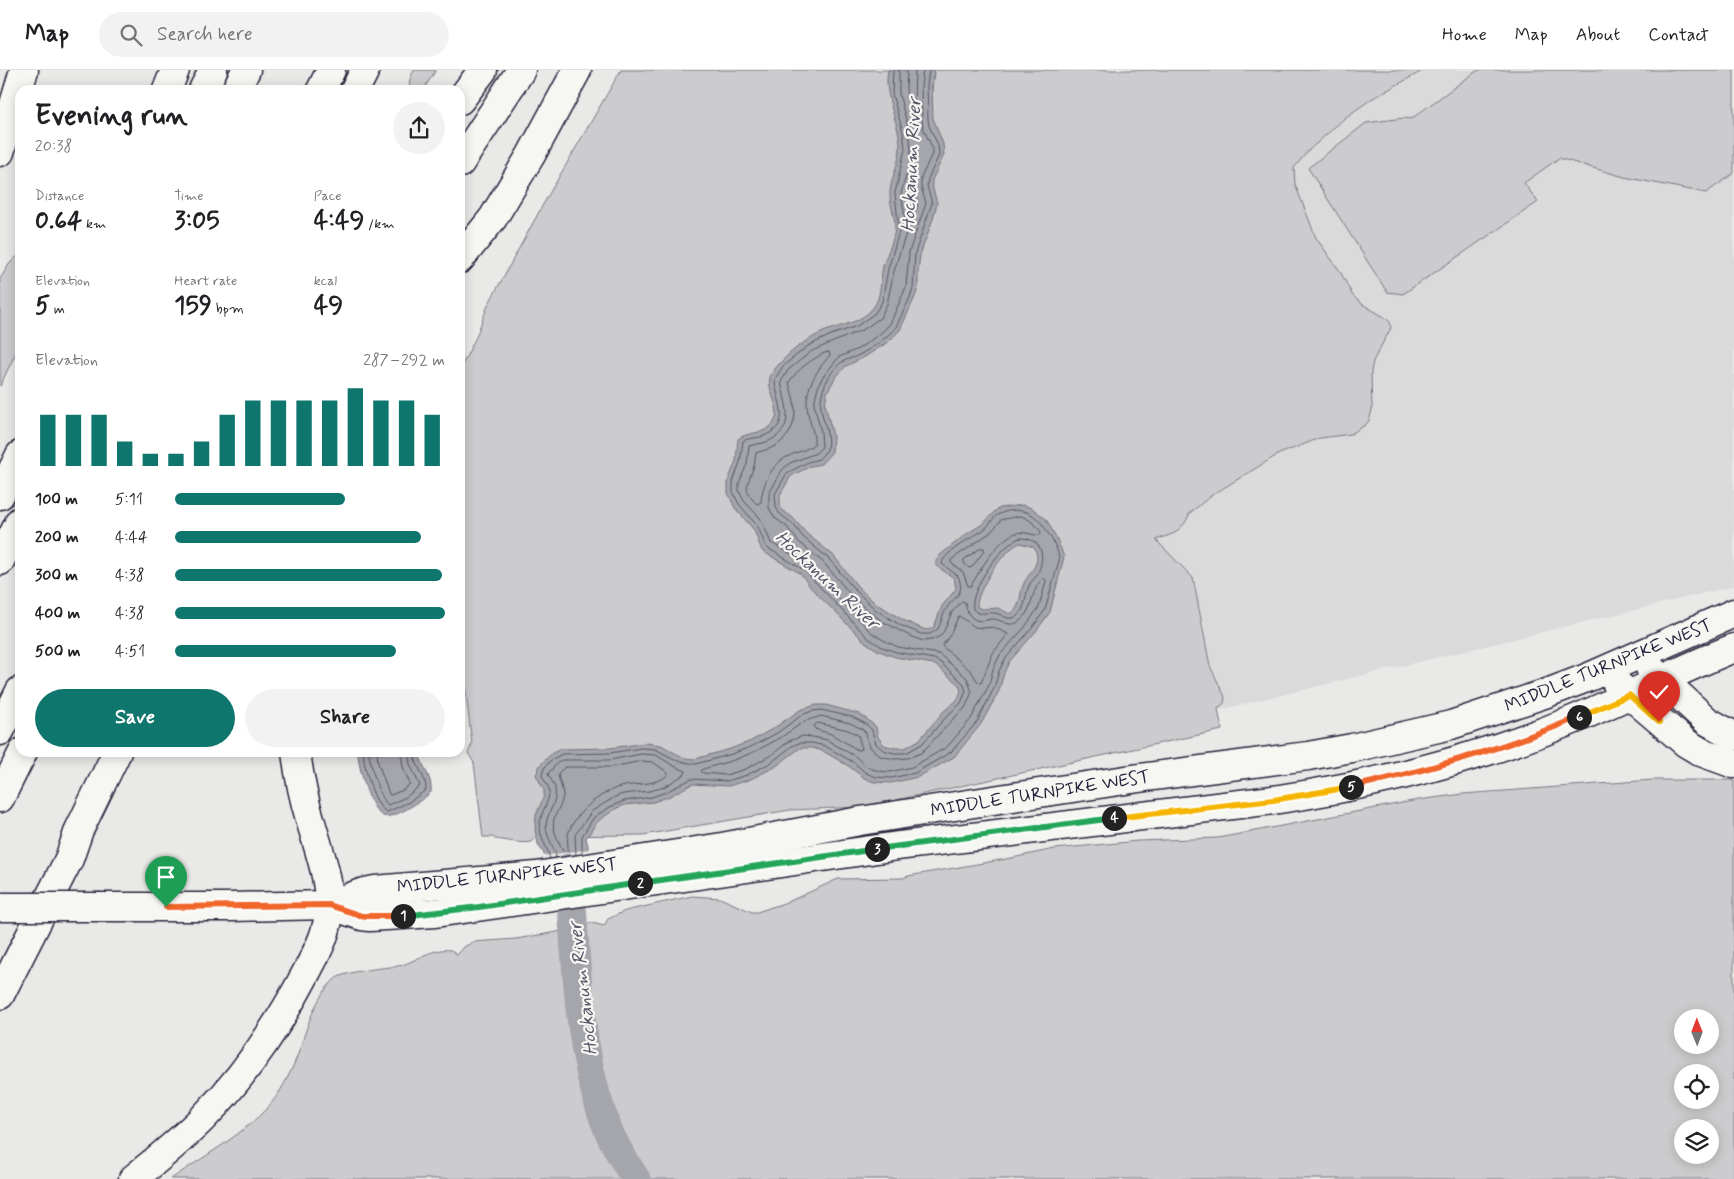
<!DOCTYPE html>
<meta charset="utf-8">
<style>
body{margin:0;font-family:Mynerve,sans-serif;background:#f2f2f2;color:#202124;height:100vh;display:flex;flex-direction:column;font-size:19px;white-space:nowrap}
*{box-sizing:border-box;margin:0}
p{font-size:16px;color:#757577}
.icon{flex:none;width:28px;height:28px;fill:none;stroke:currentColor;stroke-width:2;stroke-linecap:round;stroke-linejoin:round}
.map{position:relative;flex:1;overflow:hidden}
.panel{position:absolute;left:15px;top:15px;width:450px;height:672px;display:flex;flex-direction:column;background:#fff;border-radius:15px;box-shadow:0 2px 12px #0003}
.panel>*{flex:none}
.needle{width:32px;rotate:359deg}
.controls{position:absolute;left:1674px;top:939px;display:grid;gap:10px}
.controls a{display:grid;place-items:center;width:45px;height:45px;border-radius:50%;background:#fff;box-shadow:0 2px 12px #0003;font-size:25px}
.pin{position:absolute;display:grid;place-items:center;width:42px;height:42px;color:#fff;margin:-51px -21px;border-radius:50% 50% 50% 0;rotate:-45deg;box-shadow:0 0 5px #0007}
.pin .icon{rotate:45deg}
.km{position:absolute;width:25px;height:25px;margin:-12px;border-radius:50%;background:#222;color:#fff;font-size:14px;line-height:25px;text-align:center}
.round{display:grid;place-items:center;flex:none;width:52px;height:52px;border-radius:26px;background:#f2f2f2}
.head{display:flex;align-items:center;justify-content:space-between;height:85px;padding:0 20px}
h1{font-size:28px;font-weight:700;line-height:38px}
.stats{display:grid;grid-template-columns:repeat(3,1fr);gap:8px;height:85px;padding:5px 20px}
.stats div{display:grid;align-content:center}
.stats b{font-size:25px;font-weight:700}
.stats small{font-size:14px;font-weight:400}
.stats p{font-size:14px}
.chart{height:140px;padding:10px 20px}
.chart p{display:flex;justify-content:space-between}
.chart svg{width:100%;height:90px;margin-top:5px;stroke:#0f766e;stroke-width:6}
.action{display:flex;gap:10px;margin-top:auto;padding:10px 20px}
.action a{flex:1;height:58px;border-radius:30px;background:#0f766e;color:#fff;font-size:20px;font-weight:700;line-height:58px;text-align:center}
.action a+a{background:#f2f2f2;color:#202124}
ul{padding:0 20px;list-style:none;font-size:16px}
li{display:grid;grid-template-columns:80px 60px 1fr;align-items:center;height:38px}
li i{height:12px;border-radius:6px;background:#0f766e}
header{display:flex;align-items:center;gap:30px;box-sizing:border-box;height:70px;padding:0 25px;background:#fff;border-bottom:1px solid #e0e0e0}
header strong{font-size:24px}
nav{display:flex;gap:28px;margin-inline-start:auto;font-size:18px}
.search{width:350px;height:45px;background:#f2f2f2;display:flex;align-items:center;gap:12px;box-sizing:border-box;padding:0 18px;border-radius:28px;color:#757577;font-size:19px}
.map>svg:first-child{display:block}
.built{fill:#dadada}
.green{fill:#ccccce;stroke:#777784;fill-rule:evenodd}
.water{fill:#a5a5ac;stroke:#71717f;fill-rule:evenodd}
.pier{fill:#e9e9e7}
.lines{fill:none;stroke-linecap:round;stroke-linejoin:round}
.shore{stroke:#565668;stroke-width:1}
.river{stroke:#a5a5ac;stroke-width:29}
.major-casing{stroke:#22223b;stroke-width:31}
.highway-casing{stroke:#22223b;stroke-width:31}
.major{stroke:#f6f6f2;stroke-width:28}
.highway{stroke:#f6f6f2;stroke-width:28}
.major-bridge-casing{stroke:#22223b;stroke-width:31;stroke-linecap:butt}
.major-bridge{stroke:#f6f6f2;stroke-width:28}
.split-1-casing{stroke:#fff;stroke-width:10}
.split-2-casing{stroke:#fff;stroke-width:10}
.split-3-casing{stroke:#fff;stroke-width:10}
.split-4-casing{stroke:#fff;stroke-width:10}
.split-5-casing{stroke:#fff;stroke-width:10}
.split-6-casing{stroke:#fff;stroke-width:10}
.split-7-casing{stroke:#fff;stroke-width:10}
.split-1{stroke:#f0652b;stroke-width:6}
.split-2{stroke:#22a559;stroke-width:6}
.split-3{stroke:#22a559;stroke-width:6}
.split-4{stroke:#22a559;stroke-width:6}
.split-5{stroke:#f5b400;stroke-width:6}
.split-6{stroke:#f0652b;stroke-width:6}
.split-7{stroke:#f5b400;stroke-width:6}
.labels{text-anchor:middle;stroke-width:4.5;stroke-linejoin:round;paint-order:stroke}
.street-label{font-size:18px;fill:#22223b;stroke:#f6f6f2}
.water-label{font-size:19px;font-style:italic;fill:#565668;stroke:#f6f6f2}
</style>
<header>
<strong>Map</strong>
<div class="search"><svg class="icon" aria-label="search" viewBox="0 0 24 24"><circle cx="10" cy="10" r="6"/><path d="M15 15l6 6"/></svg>Search here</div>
<nav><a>Home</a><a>Map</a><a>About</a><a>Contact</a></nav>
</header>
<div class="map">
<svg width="1734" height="1109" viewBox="0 0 1734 1109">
<rect width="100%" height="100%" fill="#e9e9e7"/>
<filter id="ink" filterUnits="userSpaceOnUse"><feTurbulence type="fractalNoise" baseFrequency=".02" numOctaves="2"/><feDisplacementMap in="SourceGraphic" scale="10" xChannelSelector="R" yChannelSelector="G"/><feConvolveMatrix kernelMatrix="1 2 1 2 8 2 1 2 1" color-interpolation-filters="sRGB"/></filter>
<g filter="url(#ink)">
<path class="built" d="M1424,0H1734V516L1219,640L1193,508L1155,470L1175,463L1185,453L1190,443L1212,425L1279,384L1320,368L1336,366L1365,355L1369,350L1373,329L1371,302L1373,291L1391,258L1381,245L1362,234L1353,226L1344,206L1316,168L1295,114L1294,98L1308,81L1346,47L1373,28Z"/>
<g class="green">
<path d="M414,0H436L423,20H411C407,14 411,6 414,0Z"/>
<path d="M621,0H915L932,20L934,0H1424L1373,28L1346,47L1308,81L1294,98L1295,114L1316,168L1340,201L1353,226L1362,234L1386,248L1390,252L1391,258L1373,291L1371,302L1372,340L1369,351L1365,355L1351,364L1320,368L1279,384L1212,425L1190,443L1185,453L1175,463L1156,470L1193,508L1210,596L1225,627L1224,633L1218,639L1222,660L863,737L790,740L643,765L536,766L531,772C519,774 507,770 495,769L493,767H483L474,693L468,683L472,674L465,615L460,607V299L476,267L488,235L545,131Z"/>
<path d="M1478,0H1734V103L1706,123L1624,107L1559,88L1524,113L1538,132L1403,224L1387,222L1308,98L1366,53L1404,48L1411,49Z"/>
<path d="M20,184V274L0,316V209L10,193Z"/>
<path d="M1653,710H1734V1109H171C204,1086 259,1056 280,1021C285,1013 290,1003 294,994C306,966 311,931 335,909C345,901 384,898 398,896C413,893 425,882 441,880C447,879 453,879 457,885L464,877L473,872L516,869L557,862L592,853L604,856L608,849L625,841L692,826L720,828L752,842H757L790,831L838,809L903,808L908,806L1012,788L1054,779L1138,771L1218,768L1418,730L1463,724ZM1682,948H1710V975H1682ZM1682,1002H1710V1030H1682ZM1682,1058H1710V1085H1682Z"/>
</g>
<g class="water">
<path d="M888,0H934L932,16L933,48L943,74L944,85L932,110V115L937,133L933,149L920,185L918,202V218L915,227L900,260L888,272L863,288L846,296L835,308L827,323L825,334L833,366L832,382L821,394L811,396L791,406L780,425V436L783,441L792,447L807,464L833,485L858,517L874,532L903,550L923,559L928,560L934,557L942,536L956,519L954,508L936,496V491L939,486L965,465L984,453L995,441L1000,438L1022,435L1032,438L1046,449L1057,469L1064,487L1050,542L1037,560L1009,592L1004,603L999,621L981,654L954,687L918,707L891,713L874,712L864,708L850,697L823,681L812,678H800L775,697L749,710L728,716L692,714L668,727L653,732L625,735L617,738L598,751L586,768L588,776L587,791L547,803L544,784L538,774L535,760L536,745L544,726V720L536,705L540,695L552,683L561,679L610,678L646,673L661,675L684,688L695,689L730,679L751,671L774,658L800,640L816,635H826L859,644L868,650L876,657L878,667L884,675L895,678H905L919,670L944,641L957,630L961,621L959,615L938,597L933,594L895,587L879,581L865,572L811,518L801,504L762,481L754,460L735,438L728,423V411L736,391L738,369C748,361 763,365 772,355C785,339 766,324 770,307C772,302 777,296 781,292C794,278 810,267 828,260C843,255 861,252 872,239C882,228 880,210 883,196C887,183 895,169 895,156C895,144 889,134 890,122C891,106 901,91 900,74C898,48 883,27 888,0ZM1020,473L1034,477C1042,493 1031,500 1024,513C1019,523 1022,538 1010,544L998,538L982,539L977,537C976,520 1004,479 1020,473Z"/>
<path d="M358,683H419C422,697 433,708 431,722C424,729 394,750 383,746C370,741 358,696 358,683Z"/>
</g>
<path class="pier" d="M590,779V791L544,804L542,786Z"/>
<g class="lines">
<g class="shore">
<path d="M899,0V24L909,61L911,80L910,93L901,123L906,154V163L894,201L887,234L880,248L864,259L812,281L788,300L781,312C785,334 797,358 769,371C762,374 755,374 749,376L747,394L739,413V421L744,431L761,449L771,473L793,485L808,496L872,563L885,571L898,577L939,584L967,608L972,622L965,638L952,650L927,677L921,683L908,688L894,689L880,686L871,678L867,670L866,663L862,659L850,653L821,646L805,651L780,668L756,681L734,690L703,699L701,701L703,703L726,705L746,699L773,684L789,671L803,666L813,667L827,670L856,687L867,697L878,701L890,702L912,697L947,677L971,649L989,615L993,599L1000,585L1025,557L1039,537L1046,511L1044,508C1031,517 1034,536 1023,548C1012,560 1005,551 994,549C990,548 986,551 982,551C971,551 966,542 965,532L962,531L952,542L944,561L939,567L931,570L923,571L908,565L882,551L867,540L850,524L824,493L799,472L786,456L775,448L769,438V424L782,400L790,393L816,383L822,377L821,362L814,334L817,320L822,308L839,287L858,279L881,263L890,254L906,217L909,182L926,133L921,117V108L932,84V77L923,58L922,49L921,17L923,0"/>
<path d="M907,0L906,19L909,35L912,36L914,34L915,0"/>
<path d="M911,118L914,120C916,128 921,136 914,143L911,142L909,120Z"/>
<path d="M827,282H829L830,285C816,301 803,321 808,343C810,354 815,363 814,374C808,380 796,382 789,386C772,393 762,415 761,432L757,434C742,420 747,416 753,399C755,394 755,388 756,383C761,381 766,380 771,378C790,370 798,351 794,331C793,325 790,318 789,312C798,299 813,288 827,282Z"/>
<path d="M1021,446C1030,449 1035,454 1041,462L1040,465C1033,466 1025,461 1017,463C1000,466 979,501 971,516H968L963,502L951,493V490L991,462L1001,450Z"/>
<path d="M1020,468C1043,468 1046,487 1037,505C1035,508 1032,510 1030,514C1024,524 1027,544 1013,548C1006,550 1001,543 994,543C985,541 980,547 973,539C969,520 1002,473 1020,468Z"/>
<path d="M981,478H984V481L972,497L969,498L964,493V490Z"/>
<path d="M959,546L975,557L983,558L993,557L1008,564L993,583L981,613L978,612L971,601L942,576L950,565Z"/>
<path d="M818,653L848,660L858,665L862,679L858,680L831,664L815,659L814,656Z"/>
<path d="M363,682C364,697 374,737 387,742L409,732L426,720C427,707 415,697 414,682"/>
<path d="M369,682C370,695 379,727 388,735L406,727L420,716L410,694L408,682"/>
<path d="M377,682L378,693L389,724L391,725L403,720L410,714L403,697L401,682"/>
<path d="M642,691L653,692L667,702L668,705C654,716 637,713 620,717C601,722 573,744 568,765C567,770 568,775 568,780L563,781C558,769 549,757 556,744C559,738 562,733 563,726C563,717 558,710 558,703L565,697H611Z"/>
<path d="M582,784V766L594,747L610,737L624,731L652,727L666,722L691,709L727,711L747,705L772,692L792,676L799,673H812L825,676L853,692L866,703L876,707L891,708L915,703L951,682L977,652L994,618L999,601L1005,589L1033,557L1045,540L1059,491C1059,480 1052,469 1046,460C1037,445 1026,438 1008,441C1004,442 1001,443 997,445C991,450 989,457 982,461C972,467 942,484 942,494L958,506C966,526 953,526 945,541C942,547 941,553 938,559L930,564H921L900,555L876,540L855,520L829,489L803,467L793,454L779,443L776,437L775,424L787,403L808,392L819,389L827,380C831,361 819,346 821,330C822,317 832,297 844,291C849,288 854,288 859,285C872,278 886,269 896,257L909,230L913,218L915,183L932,133L927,116L928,109L939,85L938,75L929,56L928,49L927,16L929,0"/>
<path d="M556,788C555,777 547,769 546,757C546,743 558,733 555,718C554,713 550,709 548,704L558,692L563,690H610L641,684L656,685L674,696L686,701L685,704L664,717L650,721L623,724L615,727L592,741L575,765L576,785"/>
<path d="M550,789C548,778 541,770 540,758C539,742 551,731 549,719C548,714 543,710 542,705L544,698L551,690L562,684L610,683L641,678L655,679L678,691L696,694L732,684L753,676L777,663L802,645L812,641L821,640L852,647L866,654L872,660L876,674L883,680L894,683H906L922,674L948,645L961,633L966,621L963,613L941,593L934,589L896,582L882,577L868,568L804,500L766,477L758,457L739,434L733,422V412L740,392L743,371C750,367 758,369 766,365C794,353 775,329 775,309L783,296L808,276L831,265L857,256L875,243L882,232L888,199L899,162L895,123L905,79L903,62L892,24L893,0"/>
</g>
<path class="river" d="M569,798C577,882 575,972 605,1052C612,1072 624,1091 636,1109"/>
<defs>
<g id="major">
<path d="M1650,598L1707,651L1734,666"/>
<path d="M1617,614L1686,673L1701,682L1734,694"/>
<path d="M329,835L362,846L370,847L435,843L898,776L1273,730C1374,715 1474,690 1568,652C1624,629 1678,600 1734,578"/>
<path d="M101,837H231L329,835L361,823L375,820L536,806L722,777L860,751L1006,728L1139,708L1308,686L1352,678L1451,655L1547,623L1589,607L1734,543"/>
</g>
<g id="highway">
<path d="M167,20L175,0"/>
<path d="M203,20L213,0"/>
<path d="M236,20L246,0"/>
<path d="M321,20L331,0"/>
<path d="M355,20L365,0"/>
<path d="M460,30L483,0"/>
<path d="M0,82L24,0"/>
<path d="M460,93L521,0"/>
<path d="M460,189L493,148L531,85L577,0"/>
<path d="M0,425L20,385"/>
<path d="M0,491L20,451"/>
<path d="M0,661L20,621"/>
<path d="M0,728L23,682"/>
<path d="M0,925L69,789L79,760L117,682"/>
<path d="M133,1109C158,1089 182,1069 204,1047C244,1006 278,956 305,905C316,884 329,862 329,838C330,808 318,778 310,749C303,727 299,705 296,682"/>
</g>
</defs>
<use href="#major" class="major-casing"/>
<use href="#highway" class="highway-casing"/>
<use href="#major" class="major"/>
<use href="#highway" class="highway"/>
<defs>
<path id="major-bridge" d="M0,837H101"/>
</defs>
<use href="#major-bridge" class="major-bridge-casing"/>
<use href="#major-bridge" class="major-bridge"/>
</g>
</g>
<g class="lines" filter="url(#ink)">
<defs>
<path id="split-1" d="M166,837L329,835L362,846H403"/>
<path id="split-2" d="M403,846L479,837L640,813"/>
<path id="split-3" d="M640,813L877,779"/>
<path id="split-4" d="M877,779L1114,748"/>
<path id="split-5" d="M1114,748L1273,730L1351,717"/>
<path id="split-6" d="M1351,717C1429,700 1506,678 1579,647"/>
<path id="split-7" d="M1579,647L1629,625L1659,652"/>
</defs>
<use href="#split-1" class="split-1-casing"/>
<use href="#split-2" class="split-2-casing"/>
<use href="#split-3" class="split-3-casing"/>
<use href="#split-4" class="split-4-casing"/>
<use href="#split-5" class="split-5-casing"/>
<use href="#split-6" class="split-6-casing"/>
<use href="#split-7" class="split-7-casing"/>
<use href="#split-1" class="split-1"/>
<use href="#split-2" class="split-2"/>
<use href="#split-3" class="split-3"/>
<use href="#split-4" class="split-4"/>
<use href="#split-5" class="split-5"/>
<use href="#split-6" class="split-6"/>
<use href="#split-7" class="split-7"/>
</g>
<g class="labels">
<g class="street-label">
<text transform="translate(1608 595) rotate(-22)" y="6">MIDDLE TURNPIKE WEST</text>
<text transform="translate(1040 723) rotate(-9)" y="6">MIDDLE TURNPIKE WEST</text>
<text transform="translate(507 805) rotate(-6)" y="6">MIDDLE TURNPIKE WEST</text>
</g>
<g class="water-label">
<text transform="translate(910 95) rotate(-87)" y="7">Hockanum River</text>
<text transform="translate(828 509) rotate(43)" y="7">Hockanum River</text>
<text transform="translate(582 919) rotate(-97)" y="7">Hockanum River</text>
</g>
</g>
</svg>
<div class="controls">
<a><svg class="needle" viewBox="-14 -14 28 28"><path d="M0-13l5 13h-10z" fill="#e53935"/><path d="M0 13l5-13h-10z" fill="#757577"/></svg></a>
<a><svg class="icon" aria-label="locate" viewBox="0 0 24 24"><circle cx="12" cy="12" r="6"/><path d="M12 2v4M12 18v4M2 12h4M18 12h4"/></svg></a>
<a><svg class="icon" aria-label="layers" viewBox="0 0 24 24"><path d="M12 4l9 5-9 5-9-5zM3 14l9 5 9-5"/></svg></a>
</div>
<div class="pin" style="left:166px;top:837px;background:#1e9e55"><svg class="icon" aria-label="arrive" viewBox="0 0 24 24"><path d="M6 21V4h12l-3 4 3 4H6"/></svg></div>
<div class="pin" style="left:1659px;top:652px;background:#d93025"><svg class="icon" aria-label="check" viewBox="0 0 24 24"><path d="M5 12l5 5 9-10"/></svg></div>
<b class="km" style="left:403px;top:846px">1</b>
<b class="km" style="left:640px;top:813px">2</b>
<b class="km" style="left:877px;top:779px">3</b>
<b class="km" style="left:1114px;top:748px">4</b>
<b class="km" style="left:1351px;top:717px">5</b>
<b class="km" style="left:1579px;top:647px">6</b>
<section class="panel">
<div class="head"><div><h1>Evening run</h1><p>20:38</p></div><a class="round"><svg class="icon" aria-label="share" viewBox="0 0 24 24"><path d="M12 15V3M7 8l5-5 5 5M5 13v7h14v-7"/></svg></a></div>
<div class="stats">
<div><p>Distance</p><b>0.64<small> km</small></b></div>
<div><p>Time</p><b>3:05</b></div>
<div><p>Pace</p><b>4:49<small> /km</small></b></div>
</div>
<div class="stats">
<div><p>Elevation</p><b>5<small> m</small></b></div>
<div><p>Heart rate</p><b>159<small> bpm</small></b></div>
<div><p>kcal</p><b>49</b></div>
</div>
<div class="chart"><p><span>Elevation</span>287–292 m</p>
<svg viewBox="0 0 160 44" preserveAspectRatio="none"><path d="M5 44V19M15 44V19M25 44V19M35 44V32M45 44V38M55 44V38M65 44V32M75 44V19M85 44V12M95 44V12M105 44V12M115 44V12M125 44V6M135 44V12M145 44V12M155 44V19"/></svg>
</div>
<ul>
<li><b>100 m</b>5:11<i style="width:63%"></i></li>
<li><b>200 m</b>4:44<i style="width:91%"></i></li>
<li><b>300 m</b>4:38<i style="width:99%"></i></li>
<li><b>400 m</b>4:38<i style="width:100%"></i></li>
<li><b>500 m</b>4:51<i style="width:82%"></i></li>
</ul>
<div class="action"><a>Save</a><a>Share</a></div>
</section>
</div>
